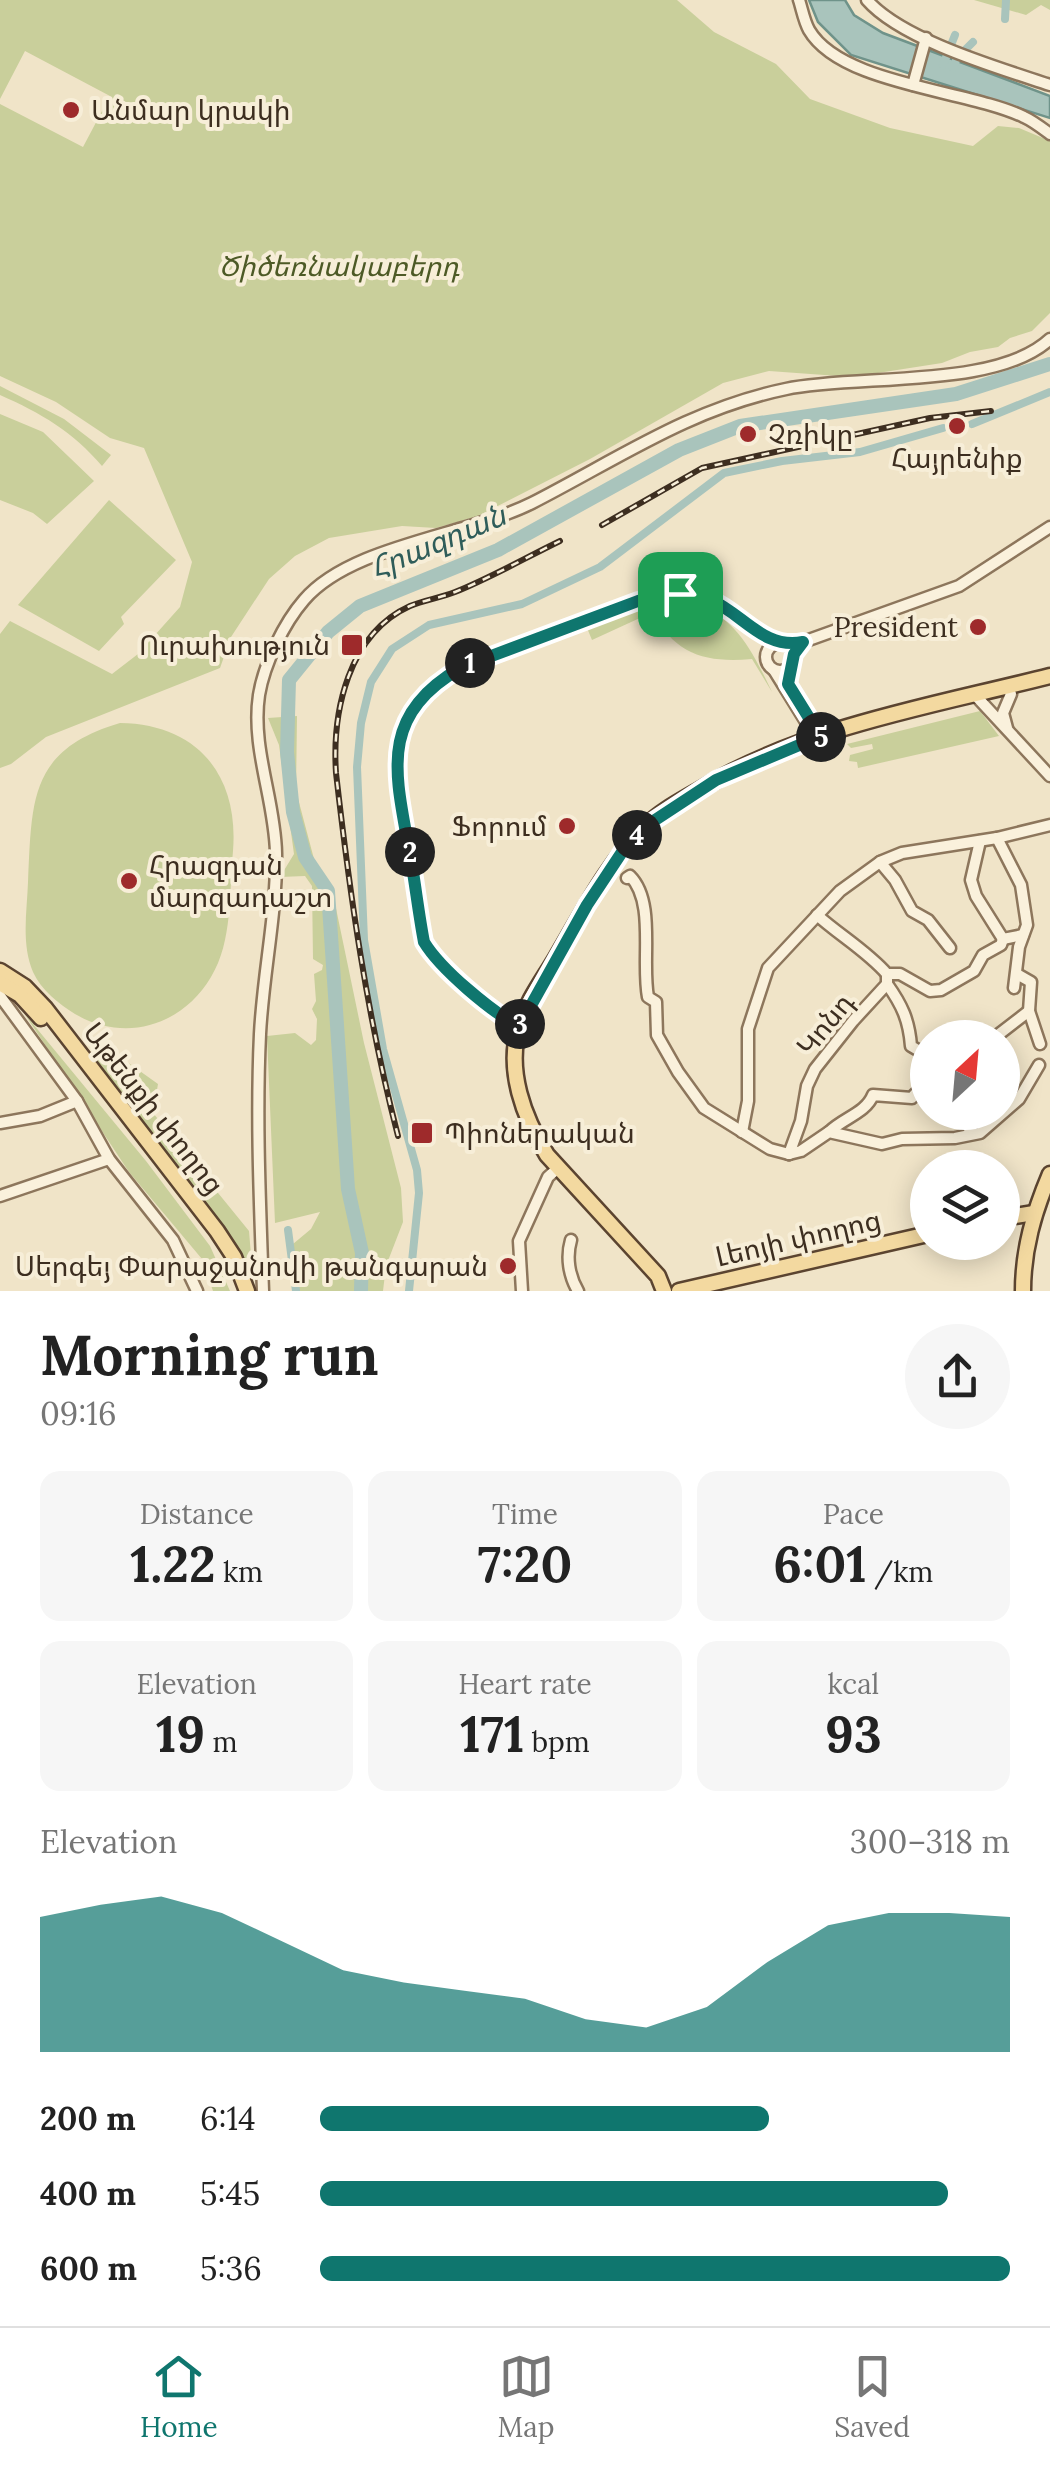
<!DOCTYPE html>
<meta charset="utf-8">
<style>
body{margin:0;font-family:Lora,"Noto Sans Armenian",serif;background:#f6f6f6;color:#222;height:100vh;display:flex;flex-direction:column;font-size:38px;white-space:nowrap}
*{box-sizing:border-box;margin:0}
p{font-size:32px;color:#767676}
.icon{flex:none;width:55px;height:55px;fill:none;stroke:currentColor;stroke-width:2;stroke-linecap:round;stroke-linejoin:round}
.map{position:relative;height:1291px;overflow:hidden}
.panel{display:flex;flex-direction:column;background:#fff;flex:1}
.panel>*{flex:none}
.needle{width:65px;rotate:26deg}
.controls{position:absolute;left:910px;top:1020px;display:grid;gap:20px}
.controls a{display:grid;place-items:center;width:110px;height:110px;border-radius:50%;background:#fff;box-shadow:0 5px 25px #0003;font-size:50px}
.pin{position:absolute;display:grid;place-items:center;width:85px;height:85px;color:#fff;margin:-42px;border-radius:20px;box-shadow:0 5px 15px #0006}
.km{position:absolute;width:50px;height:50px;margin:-25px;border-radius:50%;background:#222;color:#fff;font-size:28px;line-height:50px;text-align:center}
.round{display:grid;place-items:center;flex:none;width:105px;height:105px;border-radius:52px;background:#f6f6f6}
.summary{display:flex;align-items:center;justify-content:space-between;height:170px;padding:0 40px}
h1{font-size:55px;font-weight:700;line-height:75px}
.stats{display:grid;grid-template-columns:repeat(3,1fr);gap:15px;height:170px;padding:10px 40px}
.stats div{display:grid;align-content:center;border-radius:20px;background:#f6f6f6;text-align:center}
.stats b{font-size:50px;font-weight:700}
.stats small{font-size:28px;font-weight:400}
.stats p{font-size:28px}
.chart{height:280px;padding:20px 40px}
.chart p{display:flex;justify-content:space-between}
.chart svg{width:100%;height:180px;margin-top:10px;fill:#0f766e;opacity:.7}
ul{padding:0 40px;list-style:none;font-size:32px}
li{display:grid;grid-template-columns:160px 120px 1fr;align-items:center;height:75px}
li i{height:25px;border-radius:12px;background:#0f766e}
.tabs{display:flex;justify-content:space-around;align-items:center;height:140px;border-top:2px solid #e0e0e0;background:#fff;font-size:28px;color:#767676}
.tabs a{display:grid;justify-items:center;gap:5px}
.tabs .current{color:#0f766e}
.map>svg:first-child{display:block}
.green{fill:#c9cf9b}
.water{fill:#a9c4bc;stroke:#6f938a;stroke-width:2.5}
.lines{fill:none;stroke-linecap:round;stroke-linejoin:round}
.canal{stroke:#a9c4bc;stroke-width:8}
.river{stroke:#a9c4bc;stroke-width:14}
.minor-casing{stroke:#8d765c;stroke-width:15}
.major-casing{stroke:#5b4430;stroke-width:19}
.minor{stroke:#faf1dc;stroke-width:10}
.major{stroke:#f3d9a0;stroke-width:14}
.rail-casing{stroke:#3d2e20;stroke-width:6}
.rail{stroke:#f7eed8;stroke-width:2.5;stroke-dasharray:8;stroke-linecap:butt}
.route-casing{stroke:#fff;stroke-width:20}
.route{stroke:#0f766e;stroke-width:12}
.poi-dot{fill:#9e2a2b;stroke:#f7eed8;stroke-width:4}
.labels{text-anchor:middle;stroke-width:8;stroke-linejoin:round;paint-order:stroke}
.poi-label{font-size:28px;fill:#3d2e20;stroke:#f7eed8;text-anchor:start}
.park-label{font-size:28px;font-style:italic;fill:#4d5a26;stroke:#f7eed8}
.street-label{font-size:28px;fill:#3d2e20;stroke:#f7eed8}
.water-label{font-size:30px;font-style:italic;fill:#2f5d5a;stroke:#f7eed8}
</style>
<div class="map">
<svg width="1050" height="1291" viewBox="0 0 1050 1291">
<rect width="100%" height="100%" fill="#f0e4c8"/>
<g class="green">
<path d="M0,0H677L714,32L776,64L810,99L890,128L973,146L998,126L1019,128L1050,141V313L1032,331L1010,338L998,347L970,352L942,363L852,377L769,371L723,383L590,459L478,516L436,528L402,526L329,538L295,556L269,579L231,637L220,668L46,737L11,764L0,768V634L10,621L112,674L138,654L180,607L192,562L144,448L110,438L56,402L0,376V104L83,147L110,96L25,51L0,99Z"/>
<path d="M974,0H1050V10L1041,5L1026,15Z"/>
<path d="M0,386L64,419L111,455L102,466C73,432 41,413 0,395Z"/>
<path d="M0,414L43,432L94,481L47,524L33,513L0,500Z"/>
<path d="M109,500L176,560L121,617L124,624L99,651L18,605Z"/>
<path d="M651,605C666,606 684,605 700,608C737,616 757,661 772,692L752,659C706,663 675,655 653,612L592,640L587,628Z"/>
<path d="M980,711L999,736L858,768L857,762L849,761L850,755L873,749L872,744L851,748L847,744Z"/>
<path d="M297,716L296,791L314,859L333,894L364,1043L401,1188L403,1222L386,1266L383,1291H299L293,1244L311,1229L320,1212L275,1223L267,1036L295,1033L311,1045L316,1040L317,1019L312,1009L316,1001L314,974L322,970L323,965L313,959L312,886L305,876L280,877L294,854L279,745L268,718Z"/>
<path d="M120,723C198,724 239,776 233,851C229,892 233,941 211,977C182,1026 125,1043 75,1014C59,1004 41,990 33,972C21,944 27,911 28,882C32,800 29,750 120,723Z"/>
<path d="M24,1013L146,1161L210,1246L230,1291H213L202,1259L129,1172Z"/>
<path d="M90,1042L102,1044L158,1084L153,1113L249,1231L254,1291L235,1244L100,1070Z"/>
</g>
<path class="water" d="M809,0H845L854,15L883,33L1050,96V118L851,55L818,22Z"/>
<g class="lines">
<g class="canal">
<path d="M1005,19L1006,0"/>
<path d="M943,65L955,35"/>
<path d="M953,68L957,58L973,42"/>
<path d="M972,424L1050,392"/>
<path d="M288,1230L296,1291"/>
<path d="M409,1291L419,1193L417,1170L383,1049L364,940L357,767L361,723L371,682L392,649L429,625L522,604L600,567L724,473L782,461L860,452L943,428"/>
</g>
<path class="river" d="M361,1291L362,1253L348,1189L328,891L305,857L293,812L287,752L289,680L328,632L360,606L498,550L679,450L740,426L956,394L1050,364"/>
<defs>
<g id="minor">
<path d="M799,0C802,9 804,21 809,30C841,85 969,90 1024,117C1033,121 1042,128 1050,134"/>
<path d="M867,0C902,40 999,68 1050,85"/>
<path d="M913,85L926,38"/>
<circle cx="780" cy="657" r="14"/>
<path d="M787,645L803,642L959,586L1050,527"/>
<path d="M774,670L818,741"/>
<path d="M975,695L1050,776"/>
<path d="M1007,728L1003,713L1011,694"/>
<path d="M997,838L1021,885L1027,925L1019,947L1014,988"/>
<path d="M980,841L971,880L976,896L1003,939L1023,935"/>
<path d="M880,862L895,880L912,911L928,920L950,948"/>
<path d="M627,878L630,876C656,902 641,961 648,997L656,1002L657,1035L678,1072L704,1108L770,1149L789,1154"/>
<path d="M817,915C839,935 867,951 887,974H900L930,991L941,990L974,971L983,955L1001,945L1003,939"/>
<path d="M1017,974L1031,982L1029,1011L1040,1044"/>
<path d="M887,984C902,1005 909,1020 911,1046L928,1056"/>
<path d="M0,996L77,1101L109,1159L173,1240L197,1291"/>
<path d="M519,1027C490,1009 442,970 425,941C418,911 415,880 409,849C394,769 380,715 462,667L651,596C717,587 728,618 781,643"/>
<path d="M994,1038L1029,1011"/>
<path d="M966,1112L970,1134"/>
<path d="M0,1123L40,1116L77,1101"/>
<path d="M742,1132L748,1101V1029L768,968L840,891L880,862L902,853L997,838L1050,825"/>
<path d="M829,1132C843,1118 866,1113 873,1095L912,1098L915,1094L928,1092"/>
<path d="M789,1154L801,1151L829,1132L882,1144L902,1139L955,1138L980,1133L1019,1099L1039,1065"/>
<path d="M789,1154L801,1121L807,1086L815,1069L853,1021L887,984V974"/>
<path d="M0,1196L109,1159"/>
<path d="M571,1240C566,1257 569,1276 578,1291"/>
<path d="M263,1291C260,1205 256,1119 260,1034C263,973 277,913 276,853C275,800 251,748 259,695C264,664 284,623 304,600C351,545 466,536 532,503C618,459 689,409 786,389C858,374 997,389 1050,339"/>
<path d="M522,1291L519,1241L548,1177L558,1168"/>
</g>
<g id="major">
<path d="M0,971L25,987L45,1008L217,1231L234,1257L247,1291"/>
<path d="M0,983L20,995L41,1018"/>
<path d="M1002,1218L1034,1213"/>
<path d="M664,1291L658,1276L547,1155C524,1118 505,1069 520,1025C527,1001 543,980 556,958C583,913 607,863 646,826C660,812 679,802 696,792C801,727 932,706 1050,676"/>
<path d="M679,1291L928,1234"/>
<path d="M1023,1291C1023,1249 1034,1212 1050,1174"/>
</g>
</defs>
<use href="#minor" class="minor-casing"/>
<use href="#major" class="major-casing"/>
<use href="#minor" class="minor"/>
<use href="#major" class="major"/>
<defs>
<g id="rail">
<path d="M602,525L702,468L930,418L991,411"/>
<path d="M398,1136C367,1016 350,896 336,773C332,712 348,634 410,606C424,600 440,598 455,592C490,578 525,558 560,541"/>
</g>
</defs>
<use href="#rail" class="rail-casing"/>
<use href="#rail" class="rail"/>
</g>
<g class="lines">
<defs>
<path id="route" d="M680,594C691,595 701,595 711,600C743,614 764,650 803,642L794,654L788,684L824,742L820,743L816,738L716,780L646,826L626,846L587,905L519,1027C490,1010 441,970 424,942C418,911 415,880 409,849C394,768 380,715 462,667L638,601Z"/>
</defs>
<use href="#route" class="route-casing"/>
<use href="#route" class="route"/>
</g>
<g class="poi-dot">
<circle cx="71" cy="110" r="10"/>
<circle cx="957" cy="426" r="10"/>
<circle cx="748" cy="434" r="10"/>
<circle cx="978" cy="627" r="10"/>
<rect x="340" y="633" width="24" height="24" rx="5"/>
<circle cx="567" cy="826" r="10"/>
<circle cx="129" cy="881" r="10"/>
<rect x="410" y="1121" width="24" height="24" rx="5"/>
<circle cx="508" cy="1266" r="10"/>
</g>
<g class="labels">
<g class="poi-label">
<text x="91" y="120">Անմար կրակի</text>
<text x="768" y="444">Չռիկը</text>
<text x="957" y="468" text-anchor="middle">Հայրենիք</text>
<text x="958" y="637" text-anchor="end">President</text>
<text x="330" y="655" text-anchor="end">Ուրախություն</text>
<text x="547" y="836" text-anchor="end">Ֆորում</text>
<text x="149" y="875">Հրազդան<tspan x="149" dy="32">մարզադաշտ</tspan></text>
<text x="444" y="1143">Պիոներական</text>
<text x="488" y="1276" text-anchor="end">Սերգեյ Փարաջանովի թանգարան</text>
</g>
<g class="park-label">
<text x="339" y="276">Ծիծեռնակաբերդ</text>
</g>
<g class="street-label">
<text transform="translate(825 1024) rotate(-51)" y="10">Կոնդ</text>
<text transform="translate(154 1108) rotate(52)" y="10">Աթենքի փողոց</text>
<text transform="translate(798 1238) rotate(-13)" y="10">Լեոյի փողոց</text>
</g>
<g class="water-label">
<text transform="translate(438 542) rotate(-23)" y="10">Հրազդան</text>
</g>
</g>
</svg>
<div class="controls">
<a><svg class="needle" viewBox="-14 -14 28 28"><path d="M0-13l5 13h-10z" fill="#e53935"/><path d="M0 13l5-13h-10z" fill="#767676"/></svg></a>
<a><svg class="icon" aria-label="layers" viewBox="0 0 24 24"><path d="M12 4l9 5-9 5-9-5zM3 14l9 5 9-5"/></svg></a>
</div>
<div class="pin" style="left:680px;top:594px;background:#1e9e55"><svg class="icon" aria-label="arrive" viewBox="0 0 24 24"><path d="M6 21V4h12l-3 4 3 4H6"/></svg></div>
<b class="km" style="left:470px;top:663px">1</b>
<b class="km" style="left:410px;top:852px">2</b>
<b class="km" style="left:520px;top:1024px">3</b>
<b class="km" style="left:637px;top:835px">4</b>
<b class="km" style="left:821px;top:737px">5</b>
</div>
<section class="panel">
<div class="summary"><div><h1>Morning run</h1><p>09:16</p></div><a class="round"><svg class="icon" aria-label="share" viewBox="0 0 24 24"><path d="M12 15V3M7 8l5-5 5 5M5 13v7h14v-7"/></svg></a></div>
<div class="stats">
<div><p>Distance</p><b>1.22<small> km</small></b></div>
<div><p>Time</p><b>7:20</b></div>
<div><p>Pace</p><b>6:01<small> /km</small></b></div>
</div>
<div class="stats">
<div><p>Elevation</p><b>19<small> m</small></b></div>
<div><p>Heart rate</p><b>171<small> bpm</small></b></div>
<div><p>kcal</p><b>93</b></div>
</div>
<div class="chart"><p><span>Elevation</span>300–318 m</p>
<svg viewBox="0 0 160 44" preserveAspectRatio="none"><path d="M0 44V11L10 8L20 6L30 10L40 17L50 24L60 27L70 29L80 31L90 36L100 38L110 33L120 22L130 13L140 10L150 10L160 11V44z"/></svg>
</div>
<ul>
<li><b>200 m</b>6:14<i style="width:65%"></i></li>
<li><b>400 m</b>5:45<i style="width:91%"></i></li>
<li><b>600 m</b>5:36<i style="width:100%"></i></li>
</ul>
</section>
<nav class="tabs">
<a class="current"><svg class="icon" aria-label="home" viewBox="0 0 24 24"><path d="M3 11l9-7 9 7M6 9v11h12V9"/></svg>Home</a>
<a><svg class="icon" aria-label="map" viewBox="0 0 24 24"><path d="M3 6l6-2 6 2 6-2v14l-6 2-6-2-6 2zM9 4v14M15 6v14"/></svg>Map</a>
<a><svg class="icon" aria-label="saved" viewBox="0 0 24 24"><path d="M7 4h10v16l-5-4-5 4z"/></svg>Saved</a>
</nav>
